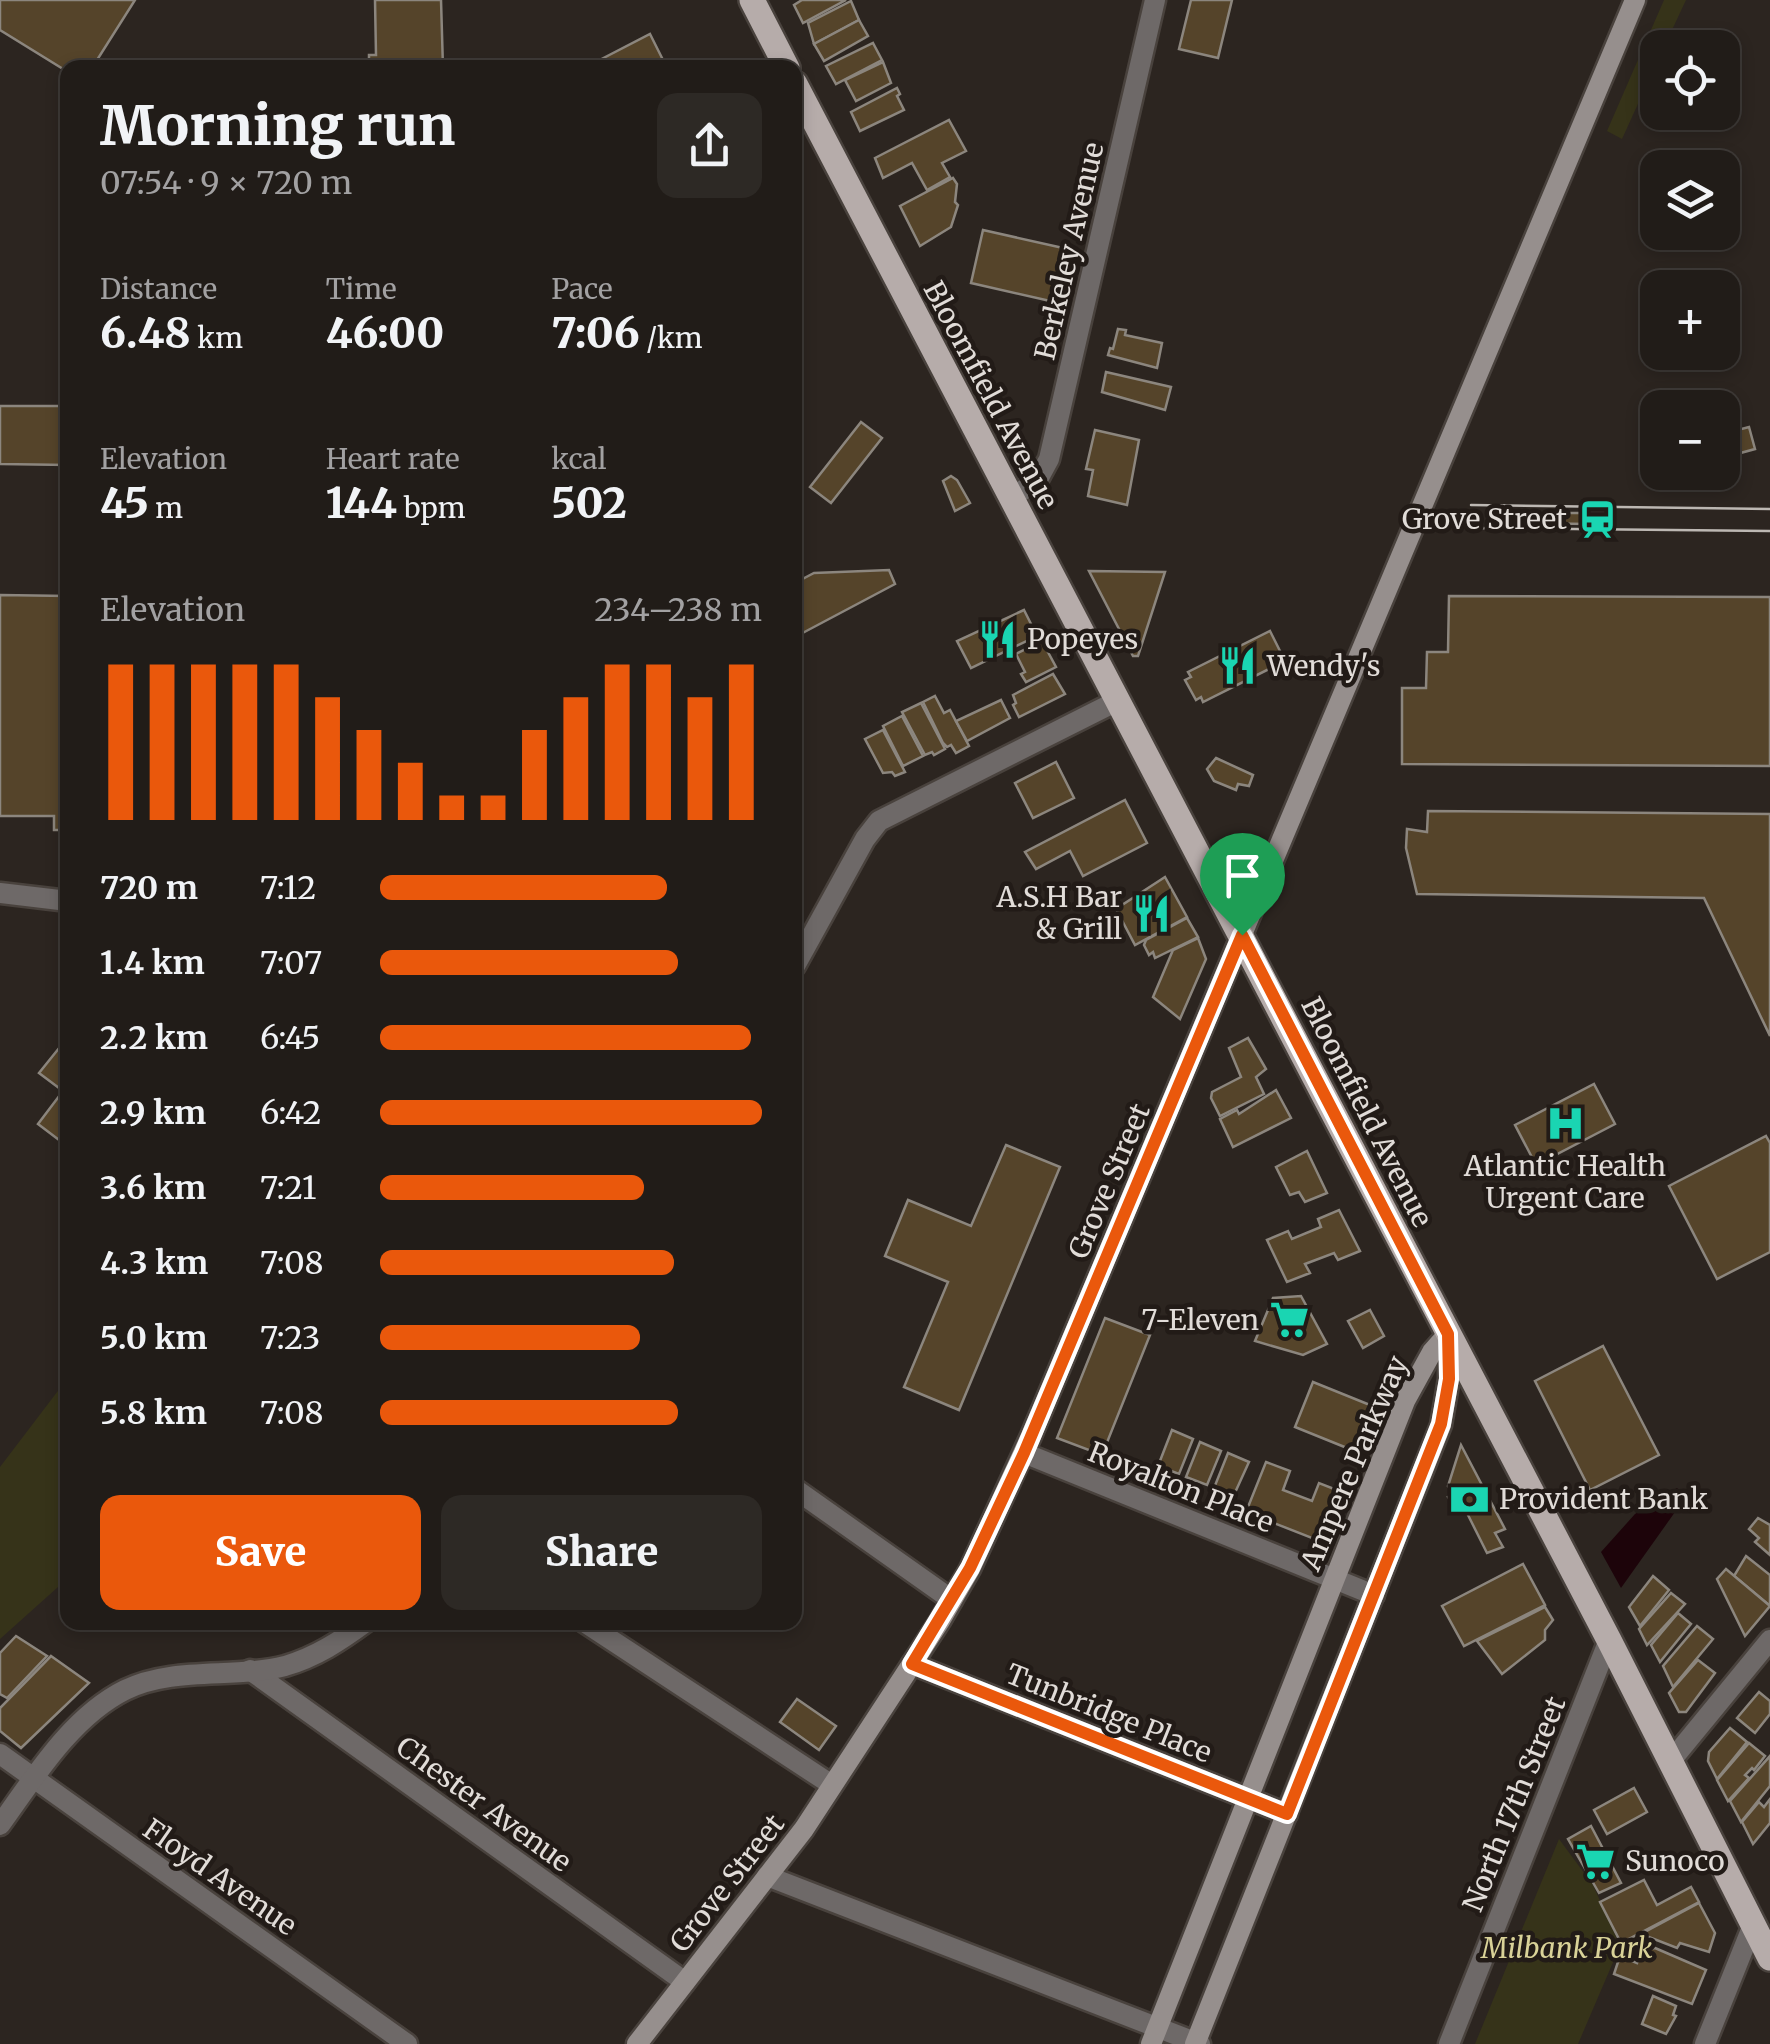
<!DOCTYPE html>
<meta charset="utf-8">
<style>
body{margin:0;font-family:Merriweather,serif;background:#2d2925;color:#f1f3f6;height:100vh;display:flex;flex-direction:column;font-size:38px;white-space:nowrap}
*{box-sizing:border-box;margin:0}
p{font-size:32px;color:#a2a1a2}
.icon{flex:none;width:55px;height:55px;fill:none;stroke:currentColor;stroke-width:2;stroke-linecap:round;stroke-linejoin:round}
.map{position:relative;flex:1;overflow:hidden}
.side{position:absolute;left:60px;top:60px;width:742px;height:1570px;display:flex;flex-direction:column;background:#211c18;border-radius:20px;box-shadow:0 5px 15px #0003,0 0 0 2px #3e3a37}
.side>*{flex:none}
.fabs{position:absolute;left:1640px;top:30px;display:grid;gap:20px}
.fabs a{display:grid;place-items:center;width:100px;height:100px;border-radius:20px;background:#211c18;box-shadow:0 5px 15px #0003,0 0 0 2px #3e3a37;font-size:50px}
.pin{position:absolute;display:grid;place-items:center;width:85px;height:85px;color:#fff;margin:-102px -42px;border-radius:50% 50% 50% 0;rotate:-45deg;box-shadow:0 0 10px #0007}
.pin .icon{rotate:45deg}
.round{display:grid;place-items:center;flex:none;width:105px;height:105px;border-radius:20px;background:#2d2925}
.summary{display:flex;align-items:center;justify-content:space-between;height:170px;padding:0 40px}
h1{font-size:55px;font-weight:800;line-height:75px}
.stats{display:grid;grid-template-columns:repeat(3,1fr);gap:15px;height:170px;padding:10px 40px}
.stats div{display:grid;align-content:center}
.stats b{font-size:42px;font-weight:800}
.stats small{font-size:28px;font-weight:400}
.stats p{font-size:28px}
.chart{height:280px;padding:20px 40px}
.chart p{display:flex;justify-content:space-between}
.chart svg{width:100%;height:180px;margin-top:10px;stroke:#ea580c;stroke-width:6}
.button{display:flex;gap:20px;margin-top:auto;padding:20px 40px}
.button a{flex:1;height:115px;border-radius:20px;background:#ea580c;color:#fff;font-size:40px;font-weight:800;line-height:115px;text-align:center}
.button a+a{background:#2d2925;color:#f1f3f6}
ul{padding:0 40px;list-style:none;font-size:32px}
li{display:grid;grid-template-columns:160px 120px 1fr;align-items:center;height:75px}
li i{height:25px;border-radius:12px;background:#ea580c}
.map>svg:first-child{display:block}
.green{fill:#363319}
.water{fill:#1d040a}
.building{fill:#55442a;stroke:#8c867e;stroke-width:2.5}
.lines{fill:none;stroke-linecap:round;stroke-linejoin:round}
.street-casing{stroke:#49423d;stroke-width:25}
.secondary-casing{stroke:#49423d;stroke-width:25}
.primary-casing{stroke:#49423d;stroke-width:30}
.street{stroke:#6e6968;stroke-width:20}
.secondary{stroke:#968f8d;stroke-width:20}
.primary{stroke:#b6acaa;stroke-width:25}
.tram{stroke:#bdb8b3;stroke-width:2.5}
.route-casing{stroke:#fff;stroke-width:20}
.route{stroke:#ea580c;stroke-width:12}
.labels{text-anchor:middle;stroke-width:9;stroke-linejoin:round;paint-order:stroke}
.street-label{font-size:28px;fill:#e1dcd8;stroke:#221b17}
.poi-label{font-size:28px;fill:#e1dcd8;stroke:#221b17;text-anchor:start}
.park-label{font-size:28px;font-style:italic;fill:#d9d298;stroke:#221b17}
</style>
<div class="map">
<svg width="1770" height="2044" viewBox="0 0 1770 2044">
<rect width="100%" height="100%" fill="#2c2520"/>
<g class="green">
<path d="M1664,0H1686L1664,47L1658,48L1657,62L1622,139L1607,131Z"/>
<path d="M67,1379V1584L58,1587L0,1639V1467Z"/>
<path d="M1559,1839L1593,1885L1620,1946L1578,2044H1475Z"/>
</g>
<path class="water" d="M1677,1488L1685,1498L1621,1588L1601,1552L1635,1514Z"/>
<g class="building">
<path d="M0,0H135L92,68H68V72L0,30Z"/>
<path d="M375,0H441L443,68H369V55H376Z"/>
<path d="M802,0H846L803,23L794,5Z"/>
<path d="M1191,0H1232L1218,58L1179,49Z"/>
<path d="M851,1L859,20L814,44L808,23Z"/>
<path d="M859,20L868,36L824,61L814,44Z"/>
<path d="M650,34L667,68H594L592,64Z"/>
<path d="M873,43L882,60L836,84L826,66Z"/>
<path d="M883,62L891,83L856,101L845,80Z"/>
<path d="M897,88L900,94L897,96L904,110L860,131L851,112Z"/>
<path d="M949,120L966,151L942,163L950,177L927,190L912,163L883,178L875,158Z"/>
<path d="M953,178L957,184L955,202L958,205L951,227L920,246L900,206Z"/>
<path d="M983,230L1072,250L1059,303L971,283Z"/>
<path d="M1118,329L1126,330L1125,335L1162,343L1157,368L1108,355L1110,348L1113,349Z"/>
<path d="M1106,372L1171,387L1165,410L1102,392Z"/>
<path d="M0,406H68V465L0,464Z"/>
<path d="M861,422L882,438L831,503L810,487Z"/>
<path d="M1749,427L1755,449L1722,458V434Z"/>
<path d="M1095,430L1139,440L1127,505L1088,496L1093,470L1086,469Z"/>
<path d="M951,476L957,480L970,503L955,511L943,481Z"/>
<path d="M1519,513H1587V524L1519,523Z"/>
<path d="M889,570L895,584L795,637V583L814,573Z"/>
<path d="M1089,571L1165,572L1138,656H1133Z"/>
<path d="M0,595L68,596V830H54V816H0Z"/>
<path d="M1449,596L1770,597V766L1402,764V688H1426L1427,652H1448Z"/>
<path d="M1024,610L1037,636L971,668L957,641Z"/>
<path d="M1270,631L1285,661L1203,702L1201,697L1196,700L1185,680L1191,677L1188,672Z"/>
<path d="M1042,641L1056,667L1026,682L1021,674L1025,672L1016,654Z"/>
<path d="M1053,674L1065,694L1019,717L1013,705L1016,703L1013,695Z"/>
<path d="M935,696L944,713L950,710L969,746L956,753L951,745L947,747L943,743L923,702Z"/>
<path d="M1001,700L1010,718L967,741L956,721Z"/>
<path d="M921,703L945,749L934,755L932,752L925,755L902,712Z"/>
<path d="M902,716L923,756L903,766L883,726Z"/>
<path d="M883,730L905,772L895,776L892,772L883,773L865,739Z"/>
<path d="M1216,758L1253,775L1249,786L1238,784L1236,790L1214,781L1207,769Z"/>
<path d="M1056,762L1074,798L1033,818L1015,783Z"/>
<path d="M1125,800L1147,843L1083,876L1070,851L1036,869L1025,852Z"/>
<path d="M1428,811L1770,814V1036L1704,898L1417,894L1406,848L1407,829L1427,832Z"/>
<path d="M1165,877L1187,917L1135,945L1116,909Z"/>
<path d="M1187,918L1198,937L1155,958L1153,952L1149,955L1144,945L1146,940Z"/>
<path d="M1198,938L1206,959L1180,1019L1153,997L1173,950Z"/>
<path d="M68,1037V1159L61,1154L67,1146L38,1124L63,1091L39,1073Z"/>
<path d="M1248,1038L1266,1069L1256,1077L1264,1094L1220,1116L1211,1098L1212,1092L1241,1077L1229,1048Z"/>
<path d="M1594,1084L1615,1124L1536,1165L1515,1125Z"/>
<path d="M1276,1090L1291,1118L1233,1147L1220,1119L1237,1110L1239,1114Z"/>
<path d="M1766,1136L1770,1143V1252L1717,1279L1669,1186Z"/>
<path d="M1006,1145L1060,1167L959,1410L904,1387L948,1282L885,1256L908,1200L971,1226Z"/>
<path d="M1307,1151L1327,1193L1305,1202L1299,1192L1290,1195L1276,1167Z"/>
<path d="M1339,1210L1360,1251L1338,1260L1334,1253L1305,1264L1310,1273L1287,1282L1267,1240L1288,1231L1292,1239L1321,1227L1318,1219Z"/>
<path d="M1301,1296L1327,1344L1303,1355L1255,1341L1273,1298Z"/>
<path d="M1370,1310L1384,1336L1363,1348L1348,1321Z"/>
<path d="M1105,1318L1150,1335L1102,1455L1057,1438Z"/>
<path d="M1603,1346L1659,1455L1590,1490L1535,1381Z"/>
<path d="M1313,1382L1370,1405L1352,1450L1295,1427Z"/>
<path d="M1172,1430L1193,1439L1179,1474L1158,1466Z"/>
<path d="M1200,1442L1221,1451L1207,1485L1186,1477Z"/>
<path d="M1461,1445L1505,1529L1495,1533L1503,1547L1487,1553L1461,1501L1453,1506L1448,1497L1453,1494L1448,1486Z"/>
<path d="M1228,1453L1249,1462L1233,1497L1214,1488Z"/>
<path d="M1266,1462L1290,1471L1283,1490L1312,1501L1319,1483L1342,1492L1322,1542L1246,1512Z"/>
<path d="M1758,1518L1770,1525V1555L1755,1542L1759,1538L1749,1529Z"/>
<path d="M1746,1556L1770,1575V1606L1734,1576Z"/>
<path d="M1523,1564L1545,1605L1464,1646L1442,1606Z"/>
<path d="M1726,1569L1770,1606L1745,1636L1717,1579Z"/>
<path d="M1653,1576L1669,1590L1640,1626L1629,1607Z"/>
<path d="M1671,1593L1685,1604L1647,1645L1639,1629Z"/>
<path d="M1545,1607L1553,1620L1545,1630V1640L1502,1674L1477,1641Z"/>
<path d="M1678,1613L1691,1624L1660,1662L1651,1645Z"/>
<path d="M1697,1626L1713,1639L1673,1687L1663,1666Z"/>
<path d="M16,1636L47,1656L7,1698L0,1694V1653Z"/>
<path d="M51,1656L89,1683L21,1748L0,1731V1708Z"/>
<path d="M1698,1660L1715,1673L1686,1712H1679L1669,1693Z"/>
<path d="M1759,1692L1770,1701V1714L1755,1733L1737,1718Z"/>
<path d="M797,1699L836,1726L819,1750L780,1722Z"/>
<path d="M1730,1728L1747,1742L1717,1779L1708,1761L1709,1752Z"/>
<path d="M1749,1743L1765,1756L1754,1770L1752,1768L1745,1775L1749,1778L1728,1801L1717,1780Z"/>
<path d="M1770,1756V1786L1741,1822L1730,1801Z"/>
<path d="M1634,1788L1647,1812L1607,1834L1594,1810Z"/>
<path d="M1770,1799V1823L1753,1844L1742,1822L1759,1802L1764,1807Z"/>
<path d="M1591,1826L1621,1883L1599,1893L1568,1839Z"/>
<path d="M1644,1880L1657,1905L1691,1887L1699,1902L1621,1943L1600,1902Z"/>
<path d="M1699,1903L1715,1933L1709,1952L1680,1943L1677,1948L1641,1934Z"/>
<path d="M1655,1948L1706,1970L1692,2004L1614,1974L1620,1956L1637,1963L1641,1951Z"/>
<path d="M1653,1996L1676,2006L1673,2015L1676,2016L1666,2034L1642,2024Z"/>
</g>
<g class="lines">
<defs>
<g id="street">
<path d="M1010,497L1036,483L1049,459L1155,0"/>
<path d="M0,893L68,901"/>
<path d="M795,966L865,839L879,821L1117,701"/>
<path d="M1024,1453L1374,1595"/>
<path d="M795,1489L952,1600"/>
<path d="M584,1622L832,1785"/>
<path d="M912,1664L1287,1814"/>
<path d="M250,1670L685,1982"/>
<path d="M0,1754L407,2044"/>
<path d="M1670,1762L1770,1640"/>
<path d="M0,1825C34,1778 71,1717 125,1690C174,1666 234,1679 285,1666C316,1657 340,1641 366,1622"/>
<path d="M767,1876L1200,2044"/>
<path d="M1449,2044L1609,1640"/>
<path d="M1705,2044L1753,1925"/>
</g>
<g id="secondary">
<path d="M637,2044L804,1829L940,1621L970,1569L1031,1436L1635,0"/>
<path d="M1151,2044L1405,1401L1432,1352L1448,1334"/>
<path d="M1195,2044L1441,1425L1449,1379V1339"/>
</g>
<g id="primary">
<path d="M752,0L787,68"/>
<path d="M795,84L1609,1640L1770,1958"/>
</g>
</defs>
<use href="#street" class="street-casing"/>
<use href="#secondary" class="secondary-casing"/>
<use href="#primary" class="primary-casing"/>
<use href="#street" class="street"/>
<use href="#secondary" class="secondary"/>
<use href="#primary" class="primary"/>
<g class="tram">
<path d="M1471,505L1770,509"/>
<path d="M1471,528L1770,531"/>
</g>
</g>
<g class="lines">
<defs>
<path id="route" d="M1242,935L1448,1334L1449,1379L1441,1424L1287,1814L912,1664L970,1568L1024,1453Z"/>
</defs>
<use href="#route" class="route-casing"/>
<use href="#route" class="route"/>
</g>
<defs>
<symbol id="station-bare" viewBox="-9 -9 18 18"><path d="M-3-6H3Q5-6 5-4V2Q5 4 3 4L4.5 6H3L1.5 4h-3L-3 6H-4.5L-3 4Q-5 4-5 2V-4Q-5-6-3-6ZM-3.5-4v3h7v-3ZM-3.5 1v1.5H-2V1ZM2 1v1.5H3.5V1Z" fill="#1ad5b2" stroke="#221b17" stroke-width="2.5" paint-order="stroke"/></symbol>
<symbol id="restaurant-bare" viewBox="-9 -9 18 18"><path d="M-5-6h1v4h1v-4h1v4h1v-4h1v5L-1.5 .5V6h-2V.5L-5-1ZM5-6V6H3V1.5H1.5Q1.5-4 5-6Z" fill="#1ad5b2" stroke="#221b17" stroke-width="2.5" paint-order="stroke"/></symbol>
<symbol id="hospital-bare" viewBox="-9 -9 18 18"><path d="M-5-5h3v3.5h4V-5h3V5h-3V1.5h-4V5h-3Z" fill="#1ad5b2" stroke="#221b17" stroke-width="2.5" paint-order="stroke"/></symbol>
<symbol id="supermarket-bare" viewBox="-9 -9 18 18"><path d="M-6-5.5h2.5l.6 2H6L4.5 2H-2.5L-4.4-4H-6ZM-1.5 3.2a1.3 1.3 0 1 0 .1 0ZM3 3.2a1.3 1.3 0 1 0 .1 0Z" fill="#1ad5b2" stroke="#221b17" stroke-width="2.5" paint-order="stroke"/></symbol>
<symbol id="bank-bare" viewBox="-9 -9 18 18"><path d="M-6-4H6V4H-6ZM0-2.3a2.3 2.3 0 1 0 0 4.6a2.3 2.3 0 1 0 0-4.6Z" fill="#1ad5b2" stroke="#221b17" stroke-width="2.5" paint-order="stroke"/></symbol>
</defs>
<g fill-rule="evenodd">
<use href="#station-bare" x="1570" y="492" width="55" height="55"/>
<use href="#restaurant-bare" x="970" y="612" width="55" height="55"/>
<use href="#restaurant-bare" x="1210" y="638" width="55" height="55"/>
<use href="#restaurant-bare" x="1124" y="886" width="55" height="55"/>
<use href="#hospital-bare" x="1538" y="1096" width="55" height="55"/>
<use href="#supermarket-bare" x="1262" y="1292" width="55" height="55"/>
<use href="#bank-bare" x="1442" y="1472" width="55" height="55"/>
<use href="#supermarket-bare" x="1568" y="1834" width="55" height="55"/>
</g>
<g class="labels">
<g class="street-label">
<text transform="translate(1069 251) rotate(-77)" y="10">Berkeley Avenue</text>
<text transform="translate(991 395) rotate(62)" y="10">Bloomfield Avenue</text>
<text transform="translate(1367 1112) rotate(63)" y="10">Bloomfield Avenue</text>
<text transform="translate(1109 1181) rotate(-67)" y="10">Grove Street</text>
<text transform="translate(1354 1463) rotate(-67)" y="10">Ampere Parkway</text>
<text transform="translate(1181 1487) rotate(22)" y="10">Royalton Place</text>
<text transform="translate(1109 1713) rotate(22)" y="10">Tunbridge Place</text>
<text transform="translate(484 1804) rotate(36)" y="10">Chester Avenue</text>
<text transform="translate(1514 1804) rotate(-68)" y="10">North 17th Street</text>
<text transform="translate(220 1877) rotate(35)" y="10">Floyd Avenue</text>
<text transform="translate(727 1883) rotate(-52)" y="10">Grove Street</text>
</g>
<g class="poi-label">
<text x="1567" y="529" text-anchor="end">Grove Street</text>
<text x="1027" y="649">Popeyes</text>
<text x="1267" y="676">Wendy's</text>
<text x="1122" y="907" text-anchor="end">A.S.H Bar<tspan x="1122" dy="32">&amp; Grill</tspan></text>
<text x="1565" y="1176" text-anchor="middle">Atlantic Health<tspan x="1565" dy="32">Urgent Care</tspan></text>
<text x="1259" y="1330" text-anchor="end">7-Eleven</text>
<text x="1499" y="1509">Provident Bank</text>
<text x="1625" y="1871">Sunoco</text>
</g>
<g class="park-label">
<text x="1567" y="1958">Milbank Park</text>
</g>
</g>
</svg>
<div class="fabs">
<a><svg class="icon" aria-label="locate" viewBox="0 0 24 24"><circle cx="12" cy="12" r="6"/><path d="M12 2v4M12 18v4M2 12h4M18 12h4"/></svg></a>
<a><svg class="icon" aria-label="layers" viewBox="0 0 24 24"><path d="M12 4l9 5-9 5-9-5zM3 14l9 5 9-5"/></svg></a>
<a>+</a>
<a>−</a>
</div>
<div class="pin" style="left:1242px;top:935px;background:#1e9e55"><svg class="icon" aria-label="arrive" viewBox="0 0 24 24"><path d="M6 21V4h12l-3 4 3 4H6"/></svg></div>
<section class="side">
<div class="summary"><div><h1>Morning run</h1><p>07:54 · 9 × 720 m</p></div><a class="round"><svg class="icon" aria-label="share" viewBox="0 0 24 24"><path d="M12 15V3M7 8l5-5 5 5M5 13v7h14v-7"/></svg></a></div>
<div class="stats">
<div><p>Distance</p><b>6.48<small> km</small></b></div>
<div><p>Time</p><b>46:00</b></div>
<div><p>Pace</p><b>7:06<small> /km</small></b></div>
</div>
<div class="stats">
<div><p>Elevation</p><b>45<small> m</small></b></div>
<div><p>Heart rate</p><b>144<small> bpm</small></b></div>
<div><p>kcal</p><b>502</b></div>
</div>
<div class="chart"><p><span>Elevation</span>234–238 m</p>
<svg viewBox="0 0 160 44" preserveAspectRatio="none"><path d="M5 44V6M15 44V6M25 44V6M35 44V6M45 44V6M55 44V14M65 44V22M75 44V30M85 44V38M95 44V38M105 44V22M115 44V14M125 44V6M135 44V6M145 44V14M155 44V6"/></svg>
</div>
<ul>
<li><b>720 m</b>7:12<i style="width:75%"></i></li>
<li><b>1.4 km</b>7:07<i style="width:78%"></i></li>
<li><b>2.2 km</b>6:45<i style="width:97%"></i></li>
<li><b>2.9 km</b>6:42<i style="width:100%"></i></li>
<li><b>3.6 km</b>7:21<i style="width:69%"></i></li>
<li><b>4.3 km</b>7:08<i style="width:77%"></i></li>
<li><b>5.0 km</b>7:23<i style="width:68%"></i></li>
<li><b>5.8 km</b>7:08<i style="width:78%"></i></li>
</ul>
<div class="button"><a>Save</a><a>Share</a></div>
</section>
</div>
